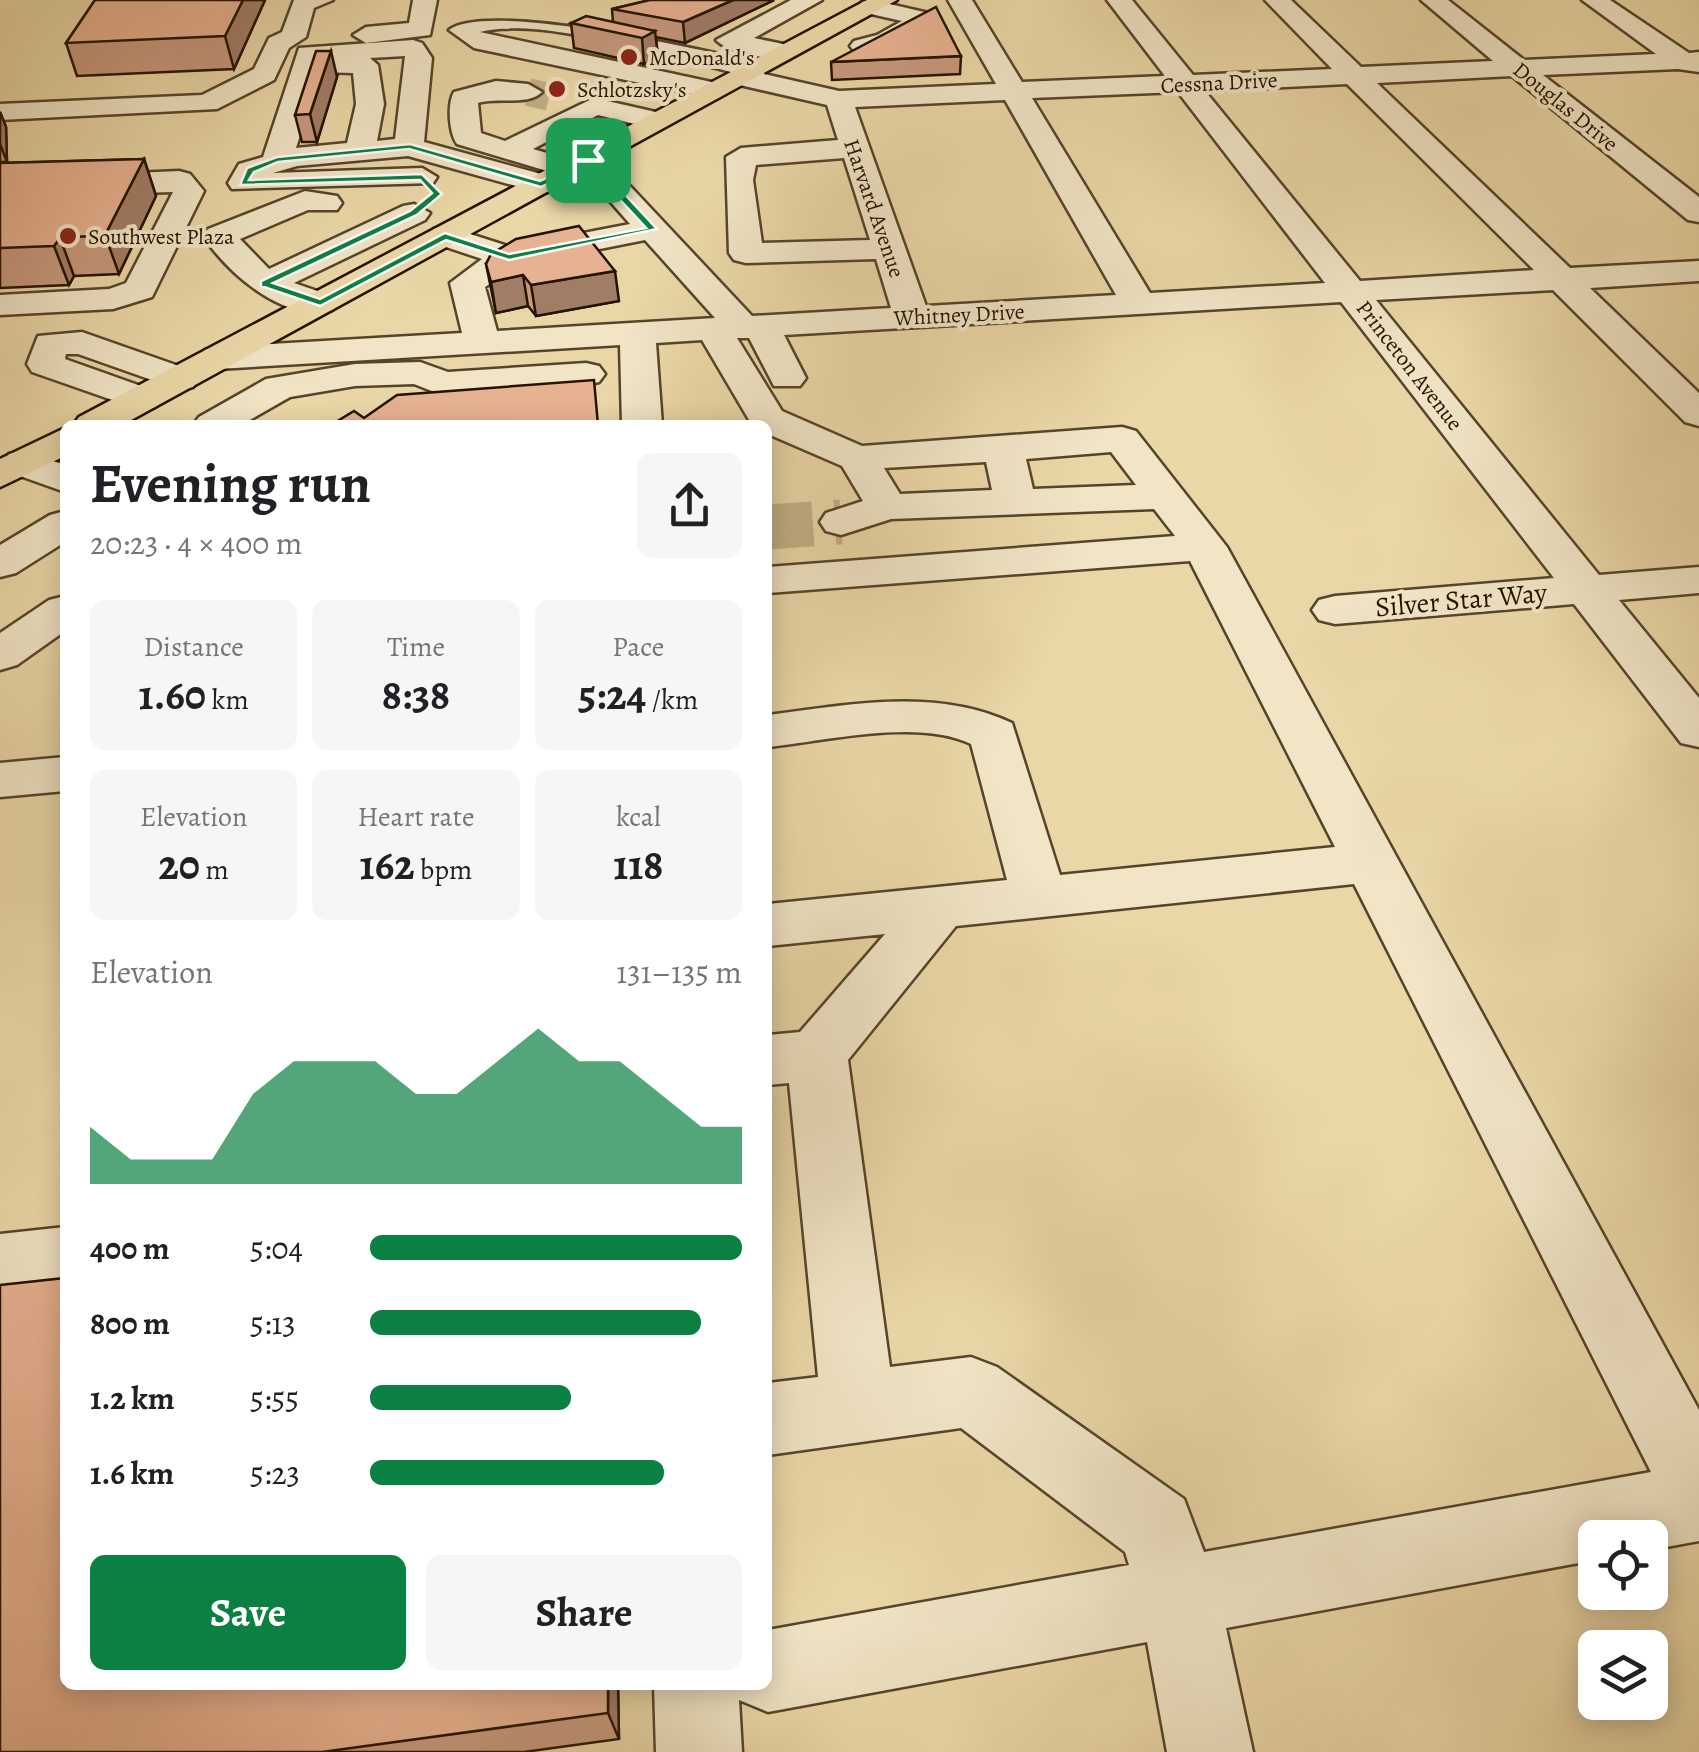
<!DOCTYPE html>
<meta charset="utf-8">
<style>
body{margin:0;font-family:Alegreya,serif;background:#f6f6f6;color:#202124;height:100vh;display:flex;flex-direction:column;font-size:38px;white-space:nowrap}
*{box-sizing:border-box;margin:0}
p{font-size:32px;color:#757577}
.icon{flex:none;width:55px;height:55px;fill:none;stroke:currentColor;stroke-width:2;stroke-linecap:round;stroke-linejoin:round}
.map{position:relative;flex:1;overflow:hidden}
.side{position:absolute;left:60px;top:420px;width:712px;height:1270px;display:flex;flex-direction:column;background:#fff;border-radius:15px;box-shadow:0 5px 25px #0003}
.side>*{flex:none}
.fabs{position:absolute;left:1578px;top:1520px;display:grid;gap:20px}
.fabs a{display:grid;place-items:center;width:90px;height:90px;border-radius:15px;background:#fff;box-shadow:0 5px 25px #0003;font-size:50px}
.pin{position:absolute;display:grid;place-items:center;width:85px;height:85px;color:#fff;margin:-42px;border-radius:20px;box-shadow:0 5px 15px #0006}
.round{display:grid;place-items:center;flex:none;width:105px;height:105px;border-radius:15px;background:#f6f6f6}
.head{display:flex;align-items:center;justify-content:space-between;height:170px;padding:0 30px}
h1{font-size:55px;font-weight:700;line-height:75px}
.stats{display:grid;grid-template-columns:repeat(3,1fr);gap:15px;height:170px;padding:10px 30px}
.stats div{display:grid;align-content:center;border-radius:15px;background:#f6f6f6;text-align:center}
.stats b{font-size:42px;font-weight:700}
.stats small{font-size:28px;font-weight:400}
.stats p{font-size:28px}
.chart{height:280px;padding:20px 30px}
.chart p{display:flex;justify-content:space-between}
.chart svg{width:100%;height:180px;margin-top:10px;fill:#0b8043;opacity:.7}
.button{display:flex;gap:20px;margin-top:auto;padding:20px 30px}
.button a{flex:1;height:115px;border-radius:15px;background:#0b8043;color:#fff;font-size:40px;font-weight:700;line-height:115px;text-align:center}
.button a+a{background:#f6f6f6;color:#202124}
ul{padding:0 30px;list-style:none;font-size:32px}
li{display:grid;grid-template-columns:160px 120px 1fr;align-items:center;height:75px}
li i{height:25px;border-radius:12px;background:#0b8043}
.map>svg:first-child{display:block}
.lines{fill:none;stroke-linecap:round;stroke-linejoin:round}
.minor-tunnel-far1{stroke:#c3b086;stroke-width:28;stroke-dasharray:28 14;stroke-linecap:butt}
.minor-tunnel{stroke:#c3b086;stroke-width:45;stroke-dasharray:45 22;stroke-linecap:butt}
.minor-casing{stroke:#56442a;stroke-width:5}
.major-casing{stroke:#251300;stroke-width:5}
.minor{fill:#f1e5c6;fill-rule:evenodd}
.major{fill:#ead7a7;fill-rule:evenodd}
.wall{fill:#c7997d;stroke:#251300;stroke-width:2.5}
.shaded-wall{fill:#a27d66;stroke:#251300;stroke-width:2.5}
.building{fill:#e7b291;stroke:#251300;stroke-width:2.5}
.route{fill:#0b8043;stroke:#fff;stroke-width:2.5;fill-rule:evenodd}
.poi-dot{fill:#8f2418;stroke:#f1e5c6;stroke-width:4}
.labels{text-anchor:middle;stroke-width:8;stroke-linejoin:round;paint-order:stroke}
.far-poi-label{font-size:22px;fill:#251300;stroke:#f1e5c6;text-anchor:start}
.far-street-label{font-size:22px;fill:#251300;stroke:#f1e5c6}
.street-label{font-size:28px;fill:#251300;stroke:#f1e5c6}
</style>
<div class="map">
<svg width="1699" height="1752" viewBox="0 0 1699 1752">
<rect width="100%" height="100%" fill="#ead7a7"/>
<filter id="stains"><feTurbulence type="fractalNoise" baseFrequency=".002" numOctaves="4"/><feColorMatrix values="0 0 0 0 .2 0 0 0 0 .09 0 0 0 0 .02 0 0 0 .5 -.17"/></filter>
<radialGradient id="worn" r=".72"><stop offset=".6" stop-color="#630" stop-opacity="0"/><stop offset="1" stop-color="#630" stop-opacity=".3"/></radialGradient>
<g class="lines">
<path class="minor-tunnel-far1" d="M528,92L549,97"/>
<path class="minor-tunnel" d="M768,527L841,522"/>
<defs>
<g id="minor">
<path d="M294,0H333L314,8L306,37L289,48L274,80L217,109L0,120V104L202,95L254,69L269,38L282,32Z"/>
<path d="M413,0H437L430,35L366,43L353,35L366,27L409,23Z"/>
<path d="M791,0H822L754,38L788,45L792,51L788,57C771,61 728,53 716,40Z"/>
<path d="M872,0L933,14L936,19L894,46L854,51L850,46L854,41L877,35L902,21L862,12L859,7L862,2Z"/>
<path d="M948,0H972L1022,82L1165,76L1107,0H1132L1193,75L1332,69L1265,0H1291L1361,67L1493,61L1421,0H1448L1524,60L1656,54L1582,0H1610L1689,53L1699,52V72L1678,69L1543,75L1699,197V222L1688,220L1512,76L1377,83L1570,268L1699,261V281L1590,288L1699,393V426L1685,422L1553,290L1376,300L1599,575L1699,567V593L1619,600L1699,698V747L1681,743L1574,604L1335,624L1319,620L1312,610L1319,600L1335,596L1554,578L1341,302L784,335L806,378L800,386H774L749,338H737L782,411L862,446L1122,427L1136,431L1227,547L1699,1410V1541L1650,1550V1538H1595V1560L1226,1628L1253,1752H1167L1147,1642L768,1712L739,1700L742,1752H656L654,1685H768V1630L1129,1565L1125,1552L961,1428L768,1455V1383L818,1377L789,1083L768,1085V1035L800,1032L885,934L768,946V904L1007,880L971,744C919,718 825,741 768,747V715C848,705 935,687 1012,723L1060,875L1335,847L1190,561L768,593V567L1175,536L1154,509L891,519L841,535L826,531L820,522L826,513L863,501L842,466L768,434V425H752L702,340L656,343L662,425H622L620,345L218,369L205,366L200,358L205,350L218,347L462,333L450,283L482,259L434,243L429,236L434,229L445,226L511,247L630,224L573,159L588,150L599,153L752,316L891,308L876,259L746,263L734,260L729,253L726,157L741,148L838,140L827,105L731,83L728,77L731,72C670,57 539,16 480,32L716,83L730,91L716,99L474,48L449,30C486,0 709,51 763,64L764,74L839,91L996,84ZM1347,84L1534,270L1360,281L1205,91ZM1178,92L1325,283L1150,293L1032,98ZM1005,100L1116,295L926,306L855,107ZM844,158L870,240L762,243L753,180L756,165ZM645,240L715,318L497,331L485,287L519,265ZM1111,452L1136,485L1033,489L1026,459ZM986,462L992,490L900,494L884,468ZM1354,884L1651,1472L1204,1552L1184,1499L997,1367L971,1357L890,1367L848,1060L956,926Z"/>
<path d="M413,40L422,43L432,58L424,142L552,177L556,184L552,191L541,193L408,156L297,166L273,173L422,168L437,177L433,183L232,189L228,183L239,164L263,157L299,48ZM405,56L395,139L377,141L384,104L378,65L370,58ZM320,72L353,73L356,104L347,143L296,148Z"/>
<path d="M496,81L528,84L542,92C529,106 497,97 478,103L481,133L505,141L594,98L669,115L673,121L659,130L598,115L533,149L568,159L572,165L568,171L557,174L457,144C449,133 447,104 454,92Z"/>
<path d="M179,171L190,174L204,191L152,297L113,309L0,315V295L109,289L126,283L173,192L0,197V179Z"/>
<path d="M305,191L337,196L342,203L337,210H308L240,239L269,269L403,206L414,204L430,213L425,220L294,283L332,296L337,303L332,310C283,323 228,273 203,236L208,229Z"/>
<path d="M82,332L193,371L199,379L193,387L180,390L78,354H66L65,359L155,391L160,399L155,407L141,410L32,372L27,364L38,336Z"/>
<path d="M420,362L448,372L586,363L599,366L605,374L599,382L586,385L442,395L414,384L355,386L290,397L241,425H193L199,417L266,379L355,364Z"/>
<path d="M23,451L65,465V492L9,472L3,463L9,454Z"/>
<path d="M65,511V542L16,573L0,577V545L50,515Z"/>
<path d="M65,596V631L17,665L0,670V633L49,600Z"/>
<path d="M65,757V791L0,797V763Z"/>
<path d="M65,1227V1289L0,1296V1234Z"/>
</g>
<g id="major">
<path d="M867,0H897L122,425H73L79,417Z"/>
<path d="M65,428V456L0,487V459Z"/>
</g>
</defs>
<use href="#minor" class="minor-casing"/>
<use href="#major" class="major-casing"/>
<use href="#minor" class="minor"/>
<use href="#major" class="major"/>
</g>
<g class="wall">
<path d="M95,0H265L234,69L77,76L66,43Z"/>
<path d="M650,0H774L685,43L656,37L658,57L644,64L574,48L571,23L613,22L612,9Z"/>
<path d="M961,56L960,74L832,80L831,62Z"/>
<path d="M337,77L317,142H302L295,115Z"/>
<path d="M0,112L6,127L7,162H0Z"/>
<path d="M144,159L156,196L119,274L74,276L69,285L0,288V163Z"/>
<path d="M486,264L619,301L536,316L528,306L496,313Z"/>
<path d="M618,1685L619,1739L524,1752H0Z"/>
</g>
<g class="shaded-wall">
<path d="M243,0H265L234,69L225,36Z"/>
<path d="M733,0H774L685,43L683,22Z"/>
<path d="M655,31L658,57L644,64L642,38Z"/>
<path d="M331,51L337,77L317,142L310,114Z"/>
<path d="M0,112L6,127L7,162L0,144Z"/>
<path d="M144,159L156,196L119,274L105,235Z"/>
<path d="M60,238L74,276L69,285L54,246Z"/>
<path d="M615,271L619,301L536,316L531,285Z"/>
<path d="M523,275L528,306L496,313L491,282Z"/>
<path d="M608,1685H618L619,1739L608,1713Z"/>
</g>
<g class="building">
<path d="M95,0H243L225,36L66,43Z"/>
<path d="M650,0H733L683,22L612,9Z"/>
<path d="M936,7L961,56L831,62Z"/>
<path d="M586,16L655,31L642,38L571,23Z"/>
<path d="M316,51H331L310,114L295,115Z"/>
<path d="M144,159L105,235L60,238L54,246L0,248V163Z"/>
<path d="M579,226L615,271L531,285L523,275L491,282L486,264L491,254L516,239Z"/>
<path d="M594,380L598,425H331L354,411L364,418L397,395Z"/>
<path d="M65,1278V1685H608V1713L322,1752H0V1285Z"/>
</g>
<path class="route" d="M410,144L540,181L591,158L657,229L509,260L446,240L320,306L261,286V281L410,211L432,193L420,180L240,185L247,168L277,157ZM409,149L541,187L587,164L646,228L509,254L445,233L320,299L273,283L417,215L442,194L422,174L249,180L254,172L278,162Z"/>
<g class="poi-dot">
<circle cx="629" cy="57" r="10"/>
<circle cx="557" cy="89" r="10"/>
<circle cx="68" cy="236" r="10"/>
</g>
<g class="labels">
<g class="far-poi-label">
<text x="649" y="65">McDonald's</text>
<text x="577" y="97">Schlotzsky's</text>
<text x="88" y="244">Southwest Plaza</text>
</g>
<g class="far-street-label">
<text transform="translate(1219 82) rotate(-3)" y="8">Cessna Drive</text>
<text transform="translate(1566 106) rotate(39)" y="8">Douglas Drive</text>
<text transform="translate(875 208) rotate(71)" y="8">Harvard Avenue</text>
<text transform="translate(959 314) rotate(-3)" y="8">Whitney Drive</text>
<text transform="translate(1410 365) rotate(52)" y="8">Princeton Avenue</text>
</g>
<g class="street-label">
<text transform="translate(1461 599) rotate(-5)" y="10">Silver Star Way</text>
</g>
</g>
<rect width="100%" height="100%" filter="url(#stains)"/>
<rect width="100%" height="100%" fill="url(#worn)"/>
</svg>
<div class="fabs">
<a><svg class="icon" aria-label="locate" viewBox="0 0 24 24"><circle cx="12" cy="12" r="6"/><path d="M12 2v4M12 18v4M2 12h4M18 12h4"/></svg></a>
<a><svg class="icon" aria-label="layers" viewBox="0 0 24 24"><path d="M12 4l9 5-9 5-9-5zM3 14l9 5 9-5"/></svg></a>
</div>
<div class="pin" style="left:588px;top:160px;background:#1e9e55"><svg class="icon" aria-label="arrive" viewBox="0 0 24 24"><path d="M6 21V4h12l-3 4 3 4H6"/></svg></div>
<section class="side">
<div class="head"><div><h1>Evening run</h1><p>20:23 · 4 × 400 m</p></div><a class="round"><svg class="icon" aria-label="share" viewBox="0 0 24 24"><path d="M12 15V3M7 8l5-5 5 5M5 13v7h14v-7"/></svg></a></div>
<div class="stats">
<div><p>Distance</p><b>1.60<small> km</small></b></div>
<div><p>Time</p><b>8:38</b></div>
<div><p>Pace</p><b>5:24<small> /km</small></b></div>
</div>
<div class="stats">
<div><p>Elevation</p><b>20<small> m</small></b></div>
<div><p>Heart rate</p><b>162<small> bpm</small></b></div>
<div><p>kcal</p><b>118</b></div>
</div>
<div class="chart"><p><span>Elevation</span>131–135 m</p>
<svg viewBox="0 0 160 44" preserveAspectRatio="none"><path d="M0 44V30L10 38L20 38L30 38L40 22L50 14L60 14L70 14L80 22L90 22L100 14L110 6L120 14L130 14L140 22L150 30L160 30V44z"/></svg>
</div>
<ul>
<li><b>400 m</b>5:04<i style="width:100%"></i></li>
<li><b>800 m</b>5:13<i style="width:89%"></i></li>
<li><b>1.2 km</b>5:55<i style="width:54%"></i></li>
<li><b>1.6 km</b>5:23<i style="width:79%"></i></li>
</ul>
<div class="button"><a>Save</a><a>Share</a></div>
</section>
</div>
